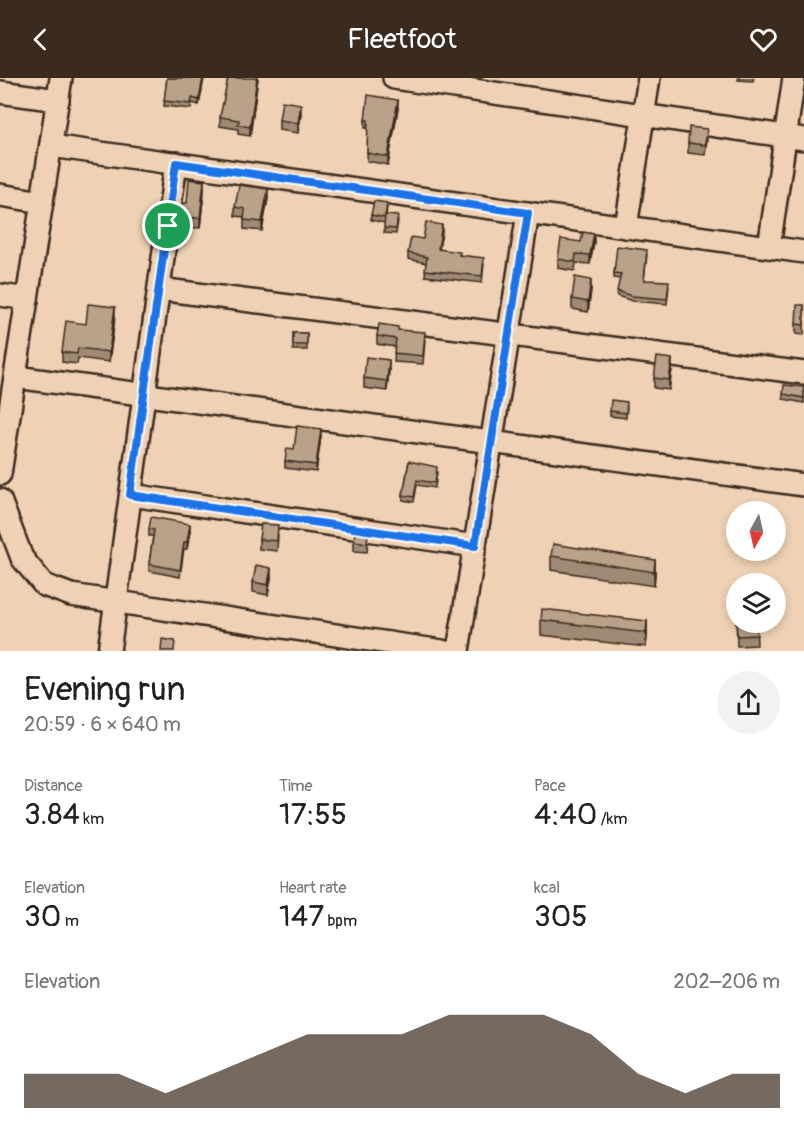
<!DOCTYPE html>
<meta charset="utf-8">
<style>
body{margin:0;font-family:Pangolin,sans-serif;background:#f2f2f2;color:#222;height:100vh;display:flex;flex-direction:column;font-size:22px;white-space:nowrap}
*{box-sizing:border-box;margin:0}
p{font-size:20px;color:#767676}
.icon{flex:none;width:33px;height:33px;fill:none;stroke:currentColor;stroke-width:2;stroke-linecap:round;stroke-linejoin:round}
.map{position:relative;height:573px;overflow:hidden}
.drawer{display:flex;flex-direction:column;background:#fff;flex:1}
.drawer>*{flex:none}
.needle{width:39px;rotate:188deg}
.buttons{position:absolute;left:726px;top:423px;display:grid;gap:12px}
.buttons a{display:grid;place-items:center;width:60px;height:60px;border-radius:50%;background:#fff;box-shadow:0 3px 9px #0003;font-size:30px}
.pin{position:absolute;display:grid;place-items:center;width:51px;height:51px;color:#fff;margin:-26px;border:3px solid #fff;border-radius:50%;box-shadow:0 2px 6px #0007}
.round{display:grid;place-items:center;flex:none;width:63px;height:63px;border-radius:32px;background:#f2f2f2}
.head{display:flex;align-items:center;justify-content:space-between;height:102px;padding:0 24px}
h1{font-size:33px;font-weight:600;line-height:45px}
.stats{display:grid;grid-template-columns:repeat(3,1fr);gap:9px;height:102px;padding:6px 24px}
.stats div{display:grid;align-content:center}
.stats b{font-size:30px;font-weight:600}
.stats small{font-size:16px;font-weight:400}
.stats p{font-size:16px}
.chart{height:168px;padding:12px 24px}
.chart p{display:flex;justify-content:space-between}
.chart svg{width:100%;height:108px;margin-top:6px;fill:#3b2a1e;opacity:.7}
header{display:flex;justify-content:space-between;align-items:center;height:78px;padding:0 24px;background:#3b2a1e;color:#fff;font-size:27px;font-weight:600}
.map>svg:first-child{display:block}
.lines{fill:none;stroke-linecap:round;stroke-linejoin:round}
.minor-casing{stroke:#3b2a1e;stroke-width:26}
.minor{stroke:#efd2b5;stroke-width:21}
.wall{fill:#a08a76;stroke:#3b2a1e;stroke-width:1.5}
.shaded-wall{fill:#827160;stroke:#3b2a1e;stroke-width:1.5}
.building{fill:#baa189;stroke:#3b2a1e;stroke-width:1.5}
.route-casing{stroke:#fff;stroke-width:12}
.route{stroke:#1a73e8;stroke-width:8}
</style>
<header><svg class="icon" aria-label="back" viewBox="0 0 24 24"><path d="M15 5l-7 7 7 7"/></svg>Fleetfoot<svg class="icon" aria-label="heart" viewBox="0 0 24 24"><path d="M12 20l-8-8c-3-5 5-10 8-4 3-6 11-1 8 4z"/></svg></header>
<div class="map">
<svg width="804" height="573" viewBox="0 0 804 573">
<rect width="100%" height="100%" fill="#efd2b5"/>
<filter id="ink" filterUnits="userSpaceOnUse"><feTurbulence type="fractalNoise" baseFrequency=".0167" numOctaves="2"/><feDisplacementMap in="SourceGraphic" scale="12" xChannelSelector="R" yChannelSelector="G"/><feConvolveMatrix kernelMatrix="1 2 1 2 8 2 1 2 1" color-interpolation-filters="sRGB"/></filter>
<g filter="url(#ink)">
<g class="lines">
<defs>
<g id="minor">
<path d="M394,0L804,61"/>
<path d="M0,14L58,22"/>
<path d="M51,68L804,174"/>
<path d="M0,117L42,124"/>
<path d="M626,149L649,0"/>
<path d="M769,169L794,0"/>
<path d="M159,211L804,295"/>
<path d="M0,217L27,221"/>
<path d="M16,299L804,407"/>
<path d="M0,396L61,0"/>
<path d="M131,417L475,468"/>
<path d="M0,422L22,480L44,507L71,517L442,573"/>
<path d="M109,573L176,85"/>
<path d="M458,573L528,135"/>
</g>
</defs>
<use href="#minor" class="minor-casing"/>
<use href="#minor" class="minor"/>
</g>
<g class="wall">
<path d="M167,0H204L199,27L192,25L191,31L164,28Z"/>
<path d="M258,0L250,58L238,56V51L220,48V39Z"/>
<path d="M738,0H754L753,3L738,2Z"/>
<path d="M398,30L388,87L367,83L368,50H365V42Z"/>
<path d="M301,36L298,55L279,52V42Z"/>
<path d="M707,61L705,77L688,75V65Z"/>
<path d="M204,112L200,150L180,149V139L187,125Z"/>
<path d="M268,120L262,153L244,151V139L235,138V129Z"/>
<path d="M387,130L386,137L398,143L396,156L384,155L385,145L371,142V137Z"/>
<path d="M442,153L439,171L460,177L484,186L482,205L425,198L426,185L408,181V175L423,161Z"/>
<path d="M581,164H594L590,186L576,185L575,193L558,190V181Z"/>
<path d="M647,177L644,202L669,208L667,226L632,223L617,218L620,201L614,200V195Z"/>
<path d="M591,212L588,234L572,231V221Z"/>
<path d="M804,227V257L796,256V246Z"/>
<path d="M115,239L109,284L78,280L77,286L62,284V274L86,246Z"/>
<path d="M398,252L425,262L423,286L394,284L395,269L377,266V258Z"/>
<rect x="293" y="255" width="14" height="17"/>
<path d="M672,291L669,312L654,310V300Z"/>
<path d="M389,292L387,313L364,310V300Z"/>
<path d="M804,309V325L783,321V316Z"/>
<path d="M627,329L626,340L610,338V333Z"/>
<path d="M321,358L316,394L285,390V383L294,371Z"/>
<path d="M409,383L437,394L435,410L417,407L414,424L403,422V417Z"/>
<path d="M149,451L190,453L187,471H184L180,499L149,493V486L153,458H149Z"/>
<path d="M278,457L277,473L259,471V461Z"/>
<path d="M354,463L368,465L367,474L354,473Z"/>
<path d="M551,478L655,482V496L654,508L551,492Z"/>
<path d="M271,500L268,517L253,514V504Z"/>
<path d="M736,538L756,544L757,567L737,568Z"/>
<path d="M541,542L647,543V558L646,569L541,557Z"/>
</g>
<g class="shaded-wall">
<path d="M203,0H204L199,27V22Z"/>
<path d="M257,0H258L250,58V49Z"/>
<path d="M398,22V30L388,87V79Z"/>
<path d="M301,26V36L298,55V45Z"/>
<path d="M204,103V112L200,150V140Z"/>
<path d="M268,111V120L262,153V144Z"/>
<path d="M442,147V153L438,177V171Z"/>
<path d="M594,156V164L590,186V177Z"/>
<path d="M591,202V212L588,234V224Z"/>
<path d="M115,229V239L109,284V274Z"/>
<path d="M672,281V291L669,312V302Z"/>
<path d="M389,282V292L387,313V303Z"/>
<path d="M321,351V358L316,394V387Z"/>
<path d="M190,446V453L187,471V464Z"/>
<path d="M655,482V496L654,508V494Z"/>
<path d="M271,490V500L268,517V507Z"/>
<path d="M647,543V558L646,569V555Z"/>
</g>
<g class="building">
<path d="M167,0H203L199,22L192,20L191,26L164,23Z"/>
<path d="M228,0H257L250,49L238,47L239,42L220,39Z"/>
<path d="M368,17L398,22L388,79L367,75L368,42H365Z"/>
<path d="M282,23L301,26L298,45L279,42Z"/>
<path d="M689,49L707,51L705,67L688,65Z"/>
<path d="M189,101L204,103L200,140L180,139L182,125H187Z"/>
<path d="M239,107L268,111L262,144L244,142L245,131L235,129Z"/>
<path d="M374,123L387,125L385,140L371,137Z"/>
<path d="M385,137L398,138L396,151L384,150Z"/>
<path d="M426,144L442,147L438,171L460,174L459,177L484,180L482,198L425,192L427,179L408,175L411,159L423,161Z"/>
<path d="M583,154L594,156L590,177L576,176L575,184L558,181L561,161L581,164Z"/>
<path d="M617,168L647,172L644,202L669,203L667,221L632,218L617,213L621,196L614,195Z"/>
<path d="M575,199L591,202L588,224L572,221Z"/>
<path d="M88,226L115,229L109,274L78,270L77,276L62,274L66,243L86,246Z"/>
<path d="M797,227H804V247L796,246Z"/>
<path d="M379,246L398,249V252L425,254L423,278L394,275L396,261L377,258Z"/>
<rect x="293" y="255" width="14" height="12"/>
<path d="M366,279L389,282L387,303L364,300Z"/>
<path d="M657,279L672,281L669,302L654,300Z"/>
<path d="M784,307L804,309V320L783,316Z"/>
<path d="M611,322L627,324L626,335L610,333Z"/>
<path d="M297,348L321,351L316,387L285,383L287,370L294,371Z"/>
<path d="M409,383L437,389L435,405L417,402L414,419L403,417Z"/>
<path d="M151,439L190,446L187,464H184L180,492L149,486L154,452L149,451Z"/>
<path d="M261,446L278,447L277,463L259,461Z"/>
<path d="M355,453L368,455L367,465L354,463Z"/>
<path d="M553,466L655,482L654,494L551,478Z"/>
<path d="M256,487L271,490L268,507L253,504Z"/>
<path d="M542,531L647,543L646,555L541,542Z"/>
<path d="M736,538V544H756L757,557L737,558Z"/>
<path d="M162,561L175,563L174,573H161Z"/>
</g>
</g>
<g class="lines" filter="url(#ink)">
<defs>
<path id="route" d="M176,85L528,135L475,468L130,417Z"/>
</defs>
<use href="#route" class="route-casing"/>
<use href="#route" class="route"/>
</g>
</svg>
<div class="buttons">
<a><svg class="needle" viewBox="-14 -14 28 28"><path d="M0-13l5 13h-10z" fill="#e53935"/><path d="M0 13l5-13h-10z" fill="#767676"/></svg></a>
<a><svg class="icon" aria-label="layers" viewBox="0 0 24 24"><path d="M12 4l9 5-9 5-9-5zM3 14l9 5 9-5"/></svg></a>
</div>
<div class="pin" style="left:168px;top:148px;background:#1e9e55"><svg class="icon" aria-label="arrive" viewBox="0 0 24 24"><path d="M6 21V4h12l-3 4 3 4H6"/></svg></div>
</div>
<section class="drawer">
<div class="head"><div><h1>Evening run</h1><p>20:59 · 6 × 640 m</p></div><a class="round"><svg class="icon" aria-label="share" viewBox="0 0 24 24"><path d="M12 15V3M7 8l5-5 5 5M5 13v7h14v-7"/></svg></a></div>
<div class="stats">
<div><p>Distance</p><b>3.84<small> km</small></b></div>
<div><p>Time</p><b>17:55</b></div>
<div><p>Pace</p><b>4:40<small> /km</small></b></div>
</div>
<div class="stats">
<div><p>Elevation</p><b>30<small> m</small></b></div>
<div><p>Heart rate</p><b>147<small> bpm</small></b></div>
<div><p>kcal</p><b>305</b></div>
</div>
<div class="chart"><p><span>Elevation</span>202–206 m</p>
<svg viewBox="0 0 160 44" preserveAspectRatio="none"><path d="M0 44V30L10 30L20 30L30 38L40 30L50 22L60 14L70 14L80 14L90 6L100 6L110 6L120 14L130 30L140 38L150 30L160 30V44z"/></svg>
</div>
</section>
